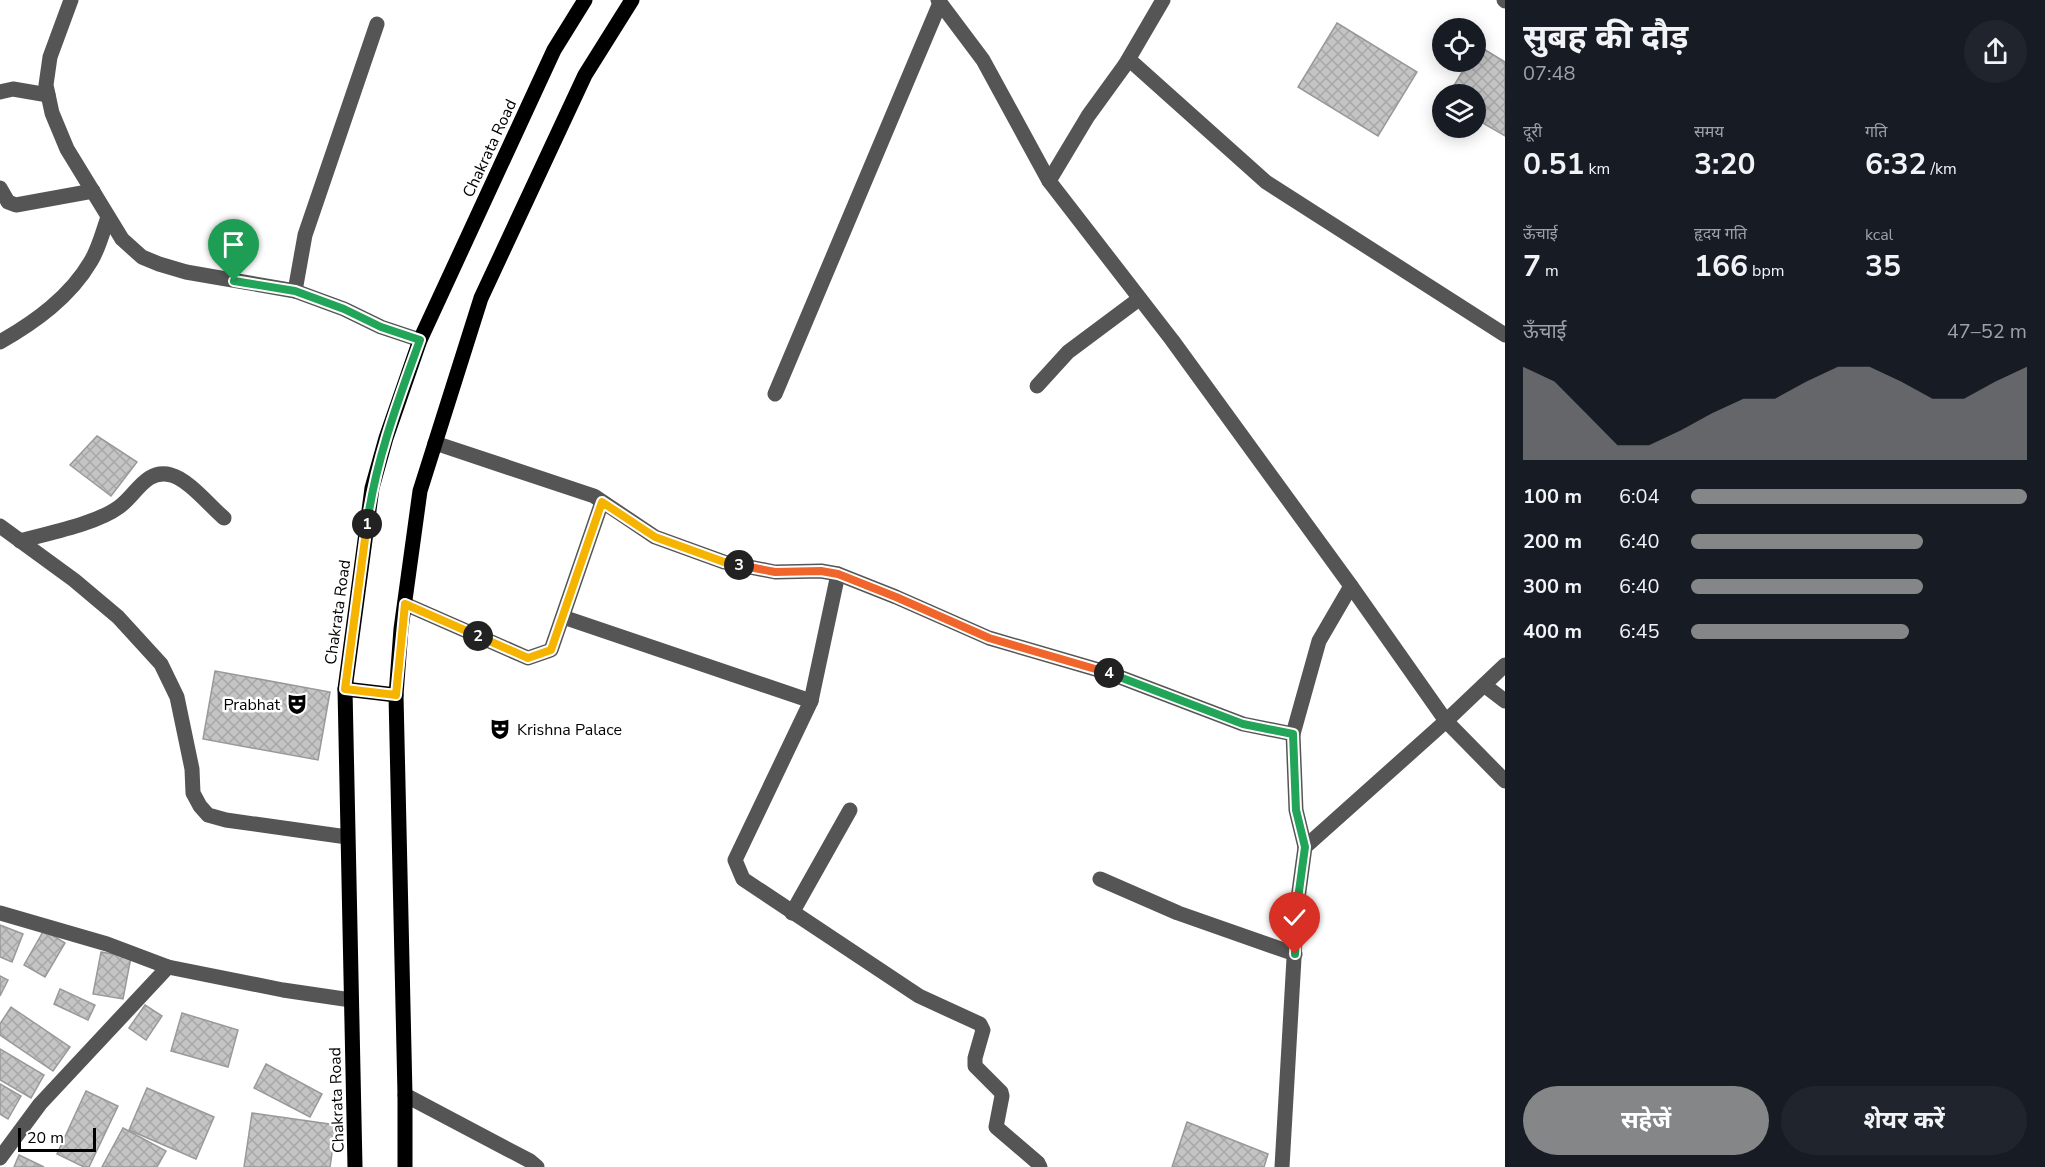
<!DOCTYPE html>
<html lang="hi">
<meta charset="utf-8">
<style>
body{margin:0;font-family:"Nunito Sans","Noto Sans Devanagari",sans-serif;background:#20242c;color:#f1f3f6;height:100vh;display:flex;flex-direction:column;font-size:22px;white-space:nowrap}
*{box-sizing:border-box;margin:0}
p{font-size:20px;color:#9ea1a6}
.icon{flex:none;width:33px;height:33px;fill:none;stroke:currentColor;stroke-width:2;stroke-linecap:round;stroke-linejoin:round}
.map{position:relative;flex:1;overflow:hidden}
.sheet{display:flex;flex-direction:column;background:#171b24;width:540px}
.sheet>*{flex:none}
.tools{position:absolute;left:1432px;top:18px;display:grid;gap:12px}
.tools a{display:grid;place-items:center;width:54px;height:54px;border-radius:50%;background:#171b24;box-shadow:0 3px 15px #0003;font-size:30px}
.scale{position:absolute;left:18px;bottom:15px;width:78px;box-sizing:border-box;padding-left:6px;border:3px solid #000;border-top:0;font-size:16px;line-height:21px;white-space:nowrap;color:#000;-webkit-text-stroke:4px #fff;paint-order:stroke}
.pin{position:absolute;display:grid;place-items:center;width:51px;height:51px;color:#fff;margin:-62px -26px;border-radius:50% 50% 50% 0;rotate:-45deg;box-shadow:0 0 6px #0007}
.pin .icon{rotate:45deg}
.km{position:absolute;width:30px;height:30px;margin:-15px;border-radius:50%;background:#222;color:#fff;font-size:16px;line-height:30px;text-align:center}
.round{display:grid;place-items:center;flex:none;width:63px;height:63px;border-radius:32px;background:#20242c}
.headline{display:flex;align-items:center;justify-content:space-between;height:102px;padding:0 18px}
h1{font-size:33px;font-weight:700;line-height:45px}
.stats{display:grid;grid-template-columns:repeat(3,1fr);gap:9px;height:102px;padding:6px 18px}
.stats div{display:grid;align-content:center}
.stats b{font-size:30px;font-weight:700}
.stats small{font-size:16px;font-weight:400}
.stats p{font-size:16px}
.chart{height:168px;padding:12px 18px}
.chart p{display:flex;justify-content:space-between}
.chart svg{width:100%;height:108px;margin-top:6px;fill:#858687;opacity:.7}
.action{display:flex;gap:12px;margin-top:auto;padding:12px 18px}
.action a{flex:1;height:69px;border-radius:36px;background:#858687;color:#fff;font-size:24px;font-weight:700;line-height:69px;text-align:center}
.action a+a{background:#20242c;color:#f1f3f6}
ul{padding:0 18px;list-style:none;font-size:20px}
li{display:grid;grid-template-columns:96px 72px 1fr;align-items:center;height:45px}
li i{height:15px;border-radius:8px;background:#858687}
main{display:flex;flex:1;min-height:0}
.map>svg:first-child{display:block}
.building{fill:url(#building-cross-hatch);stroke:#999;stroke-width:1.5}
.lines{fill:none;stroke-linecap:round;stroke-linejoin:round}
.minor{stroke:#555;stroke-width:15}
.major{stroke:#000;stroke-width:15}
.split-1-casing{stroke:#fff;stroke-width:12}
.split-2-casing{stroke:#fff;stroke-width:12}
.split-3-casing{stroke:#fff;stroke-width:12}
.split-4-casing{stroke:#fff;stroke-width:12}
.split-5-casing{stroke:#fff;stroke-width:12}
.split-1{stroke:#22a559;stroke-width:8}
.split-2{stroke:#f5b400;stroke-width:8}
.split-3{stroke:#f5b400;stroke-width:8}
.split-4{stroke:#f0652b;stroke-width:8}
.split-5{stroke:#22a559;stroke-width:8}
.labels{text-anchor:middle;stroke-width:5;stroke-linejoin:round;paint-order:stroke}
.street-label{font-size:16px;fill:#000;stroke:#fff}
.poi-label{font-size:16px;fill:#000;stroke:#fff;text-anchor:end}
</style>
<main>
<div class="map">
<svg width="1505" height="1167" viewBox="0 0 1505 1167">
<defs>
<pattern id="building-cross-hatch" width="8" height="8" patternUnits="userSpaceOnUse" patternTransform="scale(1.5)"><rect width="8" height="8" fill="#c4c4c4"/><path d="M0 0l8 8M0 8l8-8" fill="none" stroke="#a7a7a7"/></pattern>
</defs>
<rect width="100%" height="100%" fill="#fff"/>
<g class="building">
<path d="M1337,23L1417,72L1378,136L1298,87Z"/>
<path d="M1477,45L1505,62V136L1476,119V94H1449L1468,62H1476Z"/>
<path d="M97,436L137,462L111,496L70,465Z"/>
<path d="M215,671L330,692L318,760L203,739Z"/>
<path d="M0,925L23,934L12,962L0,957Z"/>
<path d="M44,930L65,943L45,977L24,965Z"/>
<path d="M101,952L131,957L123,999L93,994Z"/>
<path d="M0,976L8,980L0,996Z"/>
<path d="M60,989L95,1005L88,1020L54,1004Z"/>
<path d="M145,1005L162,1016L146,1040L129,1028Z"/>
<path d="M11,1007L70,1047L53,1071L0,1035V1024Z"/>
<path d="M182,1013L238,1030L228,1067L171,1051Z"/>
<path d="M0,1049L44,1075L31,1098L0,1080Z"/>
<path d="M266,1064L322,1094L310,1117L254,1088Z"/>
<path d="M0,1084L21,1096L8,1119L0,1114Z"/>
<path d="M147,1088L214,1117L196,1159L129,1130Z"/>
<path d="M86,1091L118,1106L89,1167H84L57,1154Z"/>
<path d="M252,1113L336,1125L330,1167H244Z"/>
<path d="M1187,1122L1268,1154L1264,1167H1172Z"/>
<path d="M123,1128L166,1151L157,1167H102Z"/>
<path d="M19,1155L44,1167H14Z"/>
</g>
<g class="lines">
<g class="minor">
<path d="M71,0L50,57L46,85L52,113L67,149L122,239L142,257L159,264L186,272L295,291L344,309L381,327L420,340"/>
<path d="M938,0L983,60L1049,181L1172,340L1351,586L1446,721L1505,781"/>
<path d="M1504,0L1505,1"/>
<path d="M1125,65L1163,0"/>
<path d="M0,92L13,89L48,95"/>
<path d="M1049,181L1088,116L1125,65L1129,62L1133,63L1266,182L1505,335"/>
<path d="M0,188L8,202L16,205L93,191"/>
<path d="M295,291L305,235L377,24"/>
<path d="M0,342C35,322 70,297 91,261C99,248 103,231 108,217"/>
<path d="M1037,386L1068,352L1139,299"/>
<path d="M775,394L940,3"/>
<path d="M435,443L594,496L655,537L724,562L775,572L821,571L838,574L896,597L989,638L1109,673L1243,724L1293,734"/>
<path d="M0,526L74,580L118,617L161,664L177,697L192,769L193,793L200,806L208,815L226,820L347,837"/>
<path d="M20,541C48,533 96,524 119,507C136,495 146,468 171,475C188,479 210,506 224,518"/>
<path d="M405,604L528,658L551,650L602,502"/>
<path d="M563,617L811,701L735,860L743,879L919,996L980,1024L983,1030L975,1058V1066L1001,1092L1002,1096L996,1127L1038,1163L1040,1167"/>
<path d="M1484,685L1505,701"/>
<path d="M811,701L838,574"/>
<path d="M1305,847L1296,810L1293,734L1319,641L1351,586"/>
<path d="M1100,879L1178,913L1295,954"/>
<path d="M0,913L107,944L168,967L283,990L351,1000"/>
<path d="M792,913L850,810"/>
<path d="M405,1095L530,1161L537,1167"/>
<path d="M0,1158L40,1104L168,967"/>
<path d="M1282,1167L1297,906L1305,847L1446,721L1505,665"/>
</g>
<g class="major">
<path d="M345,689L396,695"/>
<path d="M355,1167L345,689L372,488L386,438L420,340L554,50L585,0"/>
<path d="M405,1167V1095L396,695L401,629L420,491L481,298L585,75L632,0"/>
</g>
</g>
<g class="lines">
<defs>
<path id="split-1" d="M234,281L295,291L344,309L381,327L420,340C398,401 376,459 367,524"/>
<path id="split-2" d="M367,524L345,689L396,695L405,604L478,636"/>
<path id="split-3" d="M478,636L528,658L551,650L602,502L655,537L724,562L739,565"/>
<path id="split-4" d="M739,565L775,572L821,571L838,574L896,597L989,638L1109,673"/>
<path id="split-5" d="M1109,673L1243,724L1293,734L1296,810L1305,847L1297,906L1295,954"/>
</defs>
<use href="#split-1" class="split-1-casing"/>
<use href="#split-2" class="split-2-casing"/>
<use href="#split-3" class="split-3-casing"/>
<use href="#split-4" class="split-4-casing"/>
<use href="#split-5" class="split-5-casing"/>
<use href="#split-1" class="split-1"/>
<use href="#split-2" class="split-2"/>
<use href="#split-3" class="split-3"/>
<use href="#split-4" class="split-4"/>
<use href="#split-5" class="split-5"/>
</g>
<defs>
<symbol id="theatre-bare" viewBox="-9 -9 18 18"><path d="M-5-5.5Q0-4 5-5.5V0Q5 5 0 6Q-5 5-5 0ZM-3.3-2.5H-1v1.5H-3.3ZM1-2.5H3.3v1.5H1ZM-2.8 1Q0 5.5 2.8 1Z" fill="#000" stroke="#fff" stroke-width="2.5" paint-order="stroke"/></symbol>
</defs>
<g fill-rule="evenodd">
<use href="#theatre-bare" x="282" y="689" width="30" height="30"/>
<use href="#theatre-bare" x="485" y="714" width="30" height="30"/>
</g>
<g class="labels">
<g class="street-label">
<text transform="translate(489 148) rotate(-65)" y="6">Chakrata Road</text>
<text transform="translate(337 612) rotate(-82)" y="6">Chakrata Road</text>
<text transform="translate(336 1100) rotate(-92)" y="6">Chakrata Road</text>
</g>
<g class="poi-label">
<text x="280" y="710">Prabhat</text>
<text x="517" y="735" text-anchor="start">Krishna Palace</text>
</g>
</g>
</svg>
<div class="tools">
<a><svg class="icon" aria-label="locate" viewBox="0 0 24 24"><circle cx="12" cy="12" r="6"/><path d="M12 2v4M12 18v4M2 12h4M18 12h4"/></svg></a>
<a><svg class="icon" aria-label="layers" viewBox="0 0 24 24"><path d="M12 4l9 5-9 5-9-5zM3 14l9 5 9-5"/></svg></a>
</div>
<div class="scale">20 m</div>
<div class="pin" style="left:234px;top:281px;background:#1e9e55"><svg class="icon" aria-label="arrive" viewBox="0 0 24 24"><path d="M6 21V4h12l-3 4 3 4H6"/></svg></div>
<div class="pin" style="left:1295px;top:954px;background:#d93025"><svg class="icon" aria-label="check" viewBox="0 0 24 24"><path d="M5 12l5 5 9-10"/></svg></div>
<b class="km" style="left:367px;top:524px">1</b>
<b class="km" style="left:478px;top:636px">2</b>
<b class="km" style="left:739px;top:565px">3</b>
<b class="km" style="left:1109px;top:673px">4</b>
</div>
<section class="sheet">
<div class="headline"><div><h1>सुबह की दौड़</h1><p>07:48</p></div><a class="round"><svg class="icon" aria-label="share" viewBox="0 0 24 24"><path d="M12 15V3M7 8l5-5 5 5M5 13v7h14v-7"/></svg></a></div>
<div class="stats">
<div><p>दूरी</p><b>0.51<small> km</small></b></div>
<div><p>समय</p><b>3:20</b></div>
<div><p>गति</p><b>6:32<small> /km</small></b></div>
</div>
<div class="stats">
<div><p>ऊँचाई</p><b>7<small> m</small></b></div>
<div><p>हृदय गति</p><b>166<small> bpm</small></b></div>
<div><p>kcal</p><b>35</b></div>
</div>
<div class="chart"><p><span>ऊँचाई</span>47–52 m</p>
<svg viewBox="0 0 160 44" preserveAspectRatio="none"><path d="M0 44V6L10 12L20 25L30 38L40 38L50 32L60 25L70 19L80 19L90 12L100 6L110 6L120 12L130 19L140 19L150 12L160 6V44z"/></svg>
</div>
<ul>
<li><b>100 m</b>6:04<i style="width:100%"></i></li>
<li><b>200 m</b>6:40<i style="width:69%"></i></li>
<li><b>300 m</b>6:40<i style="width:69%"></i></li>
<li><b>400 m</b>6:45<i style="width:65%"></i></li>
</ul>
<div class="action"><a>सहेजें</a><a>शेयर करें</a></div>
</section>
</main>
